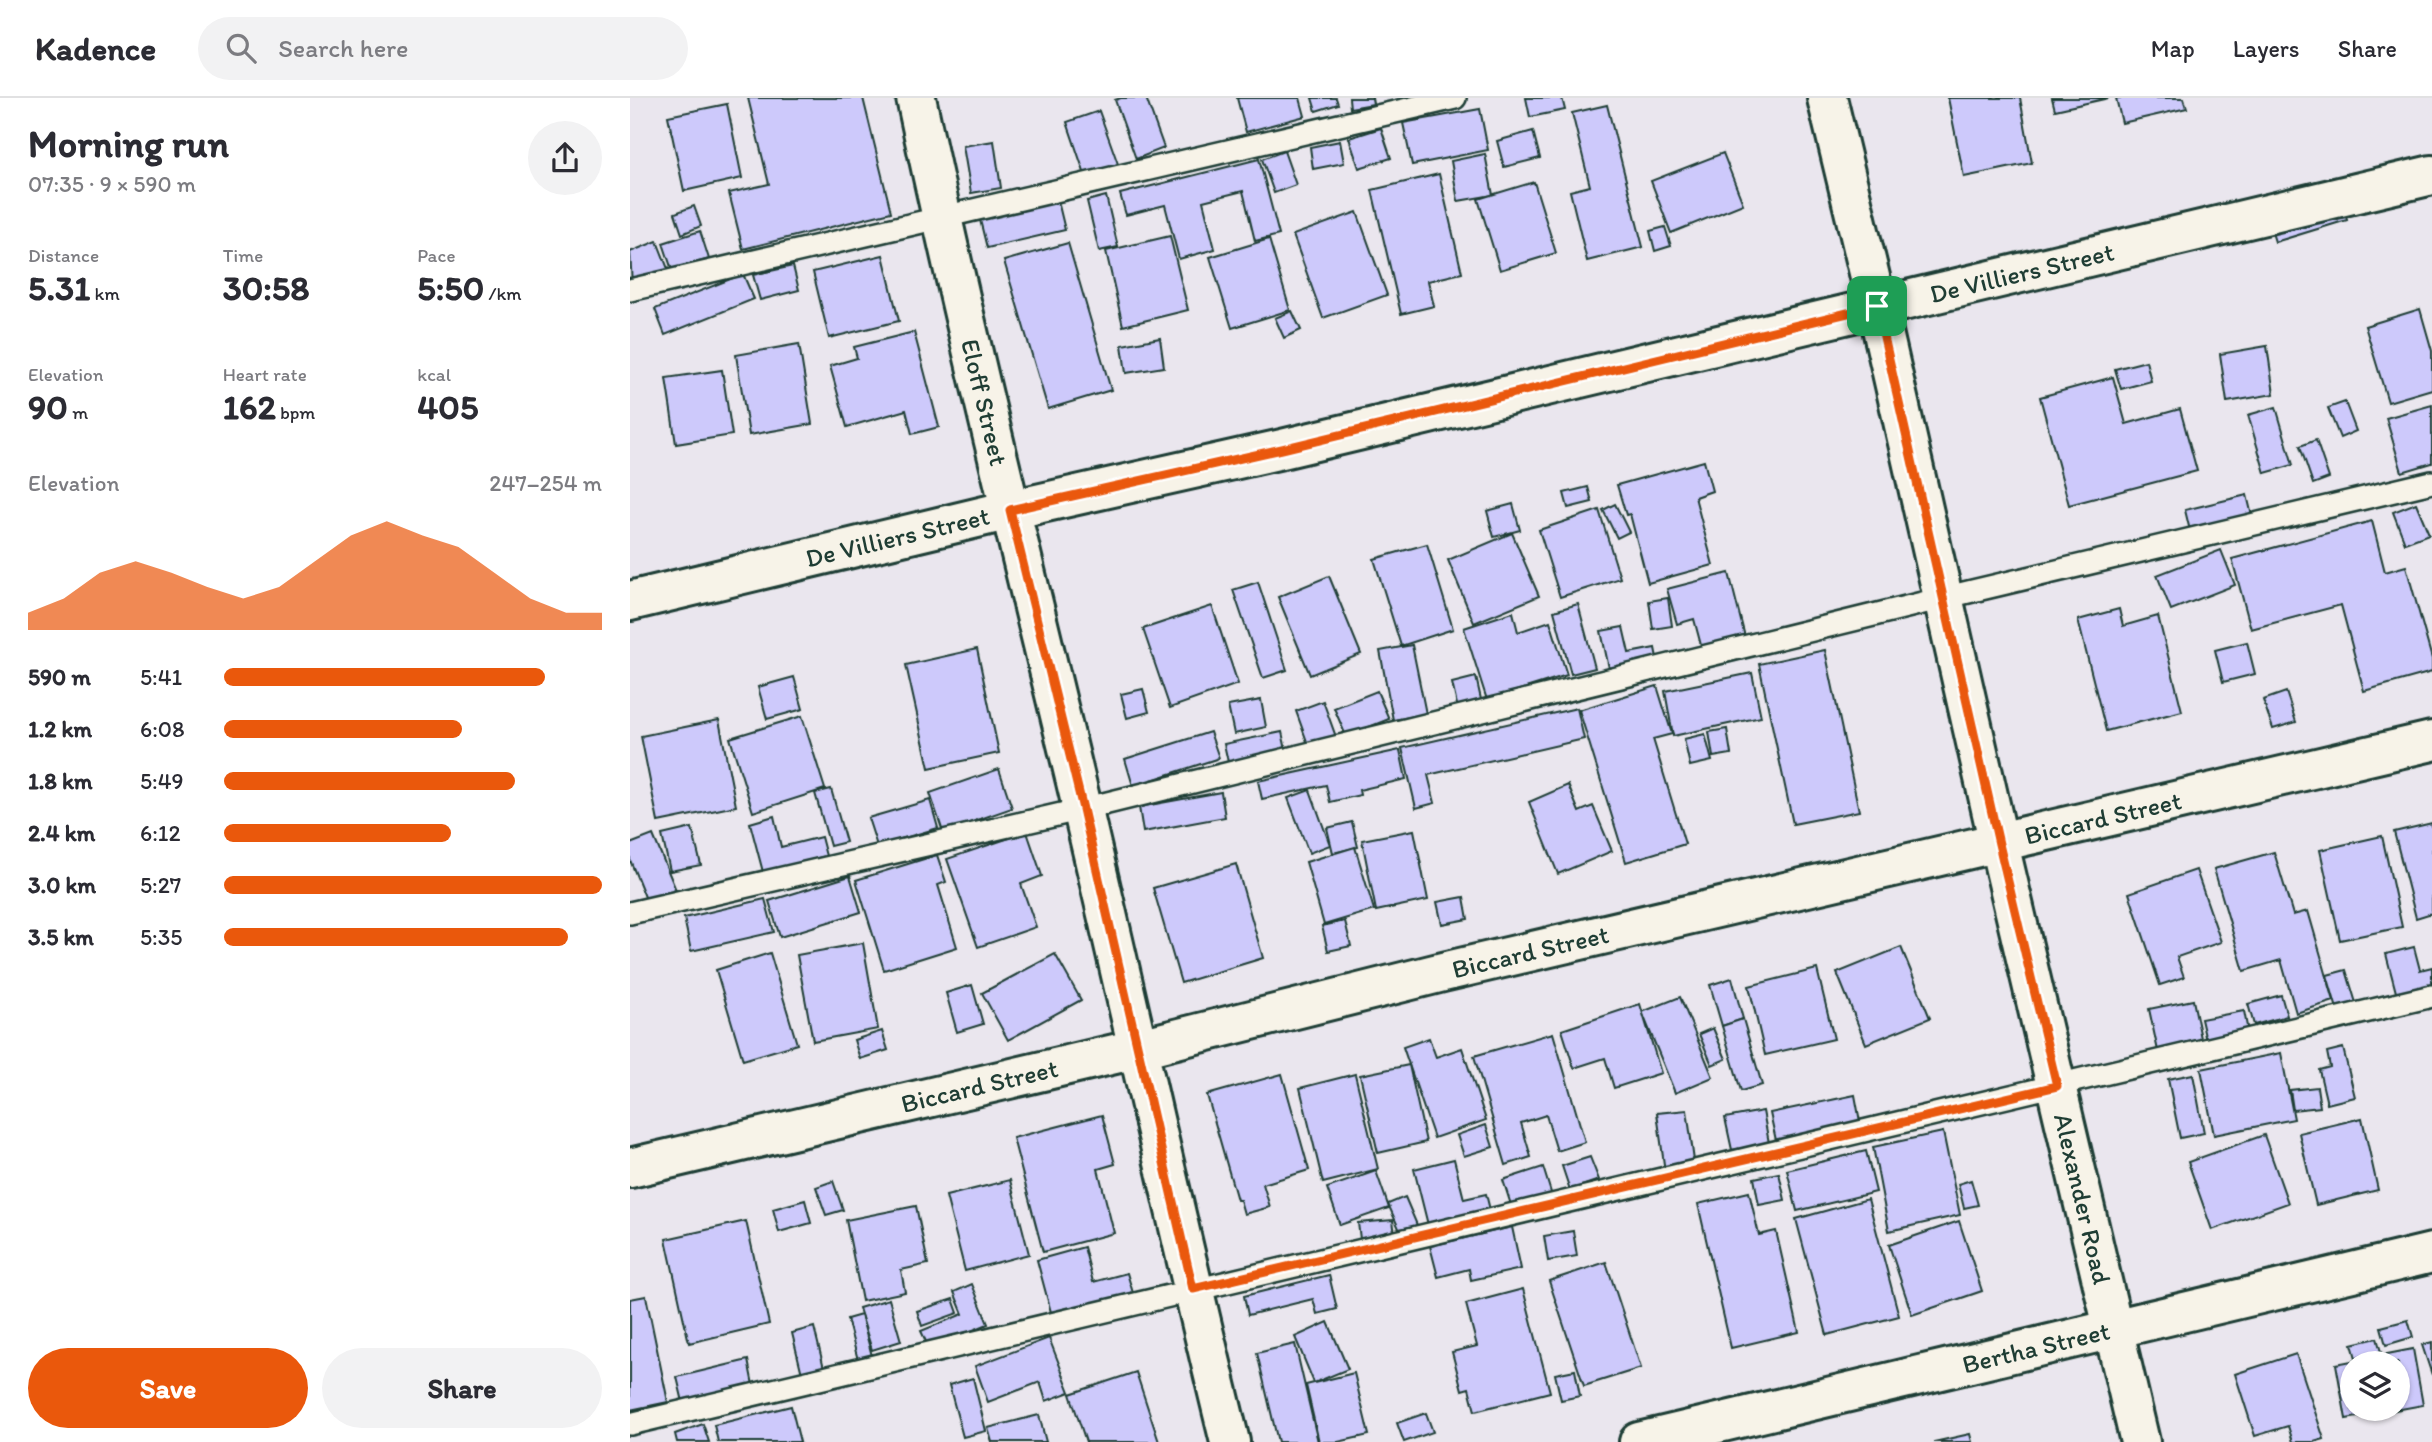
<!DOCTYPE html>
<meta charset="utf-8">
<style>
body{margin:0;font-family:Itim,sans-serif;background:#f2f2f3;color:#2b2b33;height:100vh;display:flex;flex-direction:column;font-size:26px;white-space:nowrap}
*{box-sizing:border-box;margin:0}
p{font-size:23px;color:#7c7c81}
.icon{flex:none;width:38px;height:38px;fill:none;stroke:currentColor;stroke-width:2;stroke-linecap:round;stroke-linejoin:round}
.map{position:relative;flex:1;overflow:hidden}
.sheet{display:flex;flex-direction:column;background:#fff;width:630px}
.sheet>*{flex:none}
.fabs{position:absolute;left:1710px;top:1253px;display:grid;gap:14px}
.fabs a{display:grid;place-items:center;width:70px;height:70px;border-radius:50%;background:#fff;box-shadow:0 2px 5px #0004;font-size:35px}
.pin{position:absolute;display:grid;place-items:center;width:60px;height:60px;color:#fff;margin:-30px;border-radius:14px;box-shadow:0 4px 10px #0006}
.round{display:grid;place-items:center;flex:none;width:74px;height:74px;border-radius:37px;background:#f2f2f3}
.head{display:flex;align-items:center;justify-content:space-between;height:119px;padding:0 28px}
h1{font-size:38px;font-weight:700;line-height:52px}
.stats{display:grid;grid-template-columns:repeat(3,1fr);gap:10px;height:119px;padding:7px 28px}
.stats div{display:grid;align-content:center}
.stats b{font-size:35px;font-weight:700}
.stats small{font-size:19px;font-weight:400}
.stats p{font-size:19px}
.chart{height:196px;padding:14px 28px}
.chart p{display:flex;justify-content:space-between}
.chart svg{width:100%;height:126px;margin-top:7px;fill:#ea580c;opacity:.7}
.button{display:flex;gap:14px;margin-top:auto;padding:14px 28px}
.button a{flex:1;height:80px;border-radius:42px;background:#ea580c;color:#fff;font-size:28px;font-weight:700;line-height:80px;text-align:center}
.button a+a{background:#f2f2f3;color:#2b2b33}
ul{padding:0 28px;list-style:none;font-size:23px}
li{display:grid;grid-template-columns:112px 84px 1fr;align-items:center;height:52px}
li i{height:18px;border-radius:9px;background:#ea580c}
header{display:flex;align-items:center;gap:42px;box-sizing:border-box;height:98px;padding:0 35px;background:#fff;border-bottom:2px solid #e1e1e2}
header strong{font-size:33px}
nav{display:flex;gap:38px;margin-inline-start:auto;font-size:24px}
.search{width:490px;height:63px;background:#f2f2f3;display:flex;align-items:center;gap:18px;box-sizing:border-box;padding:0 24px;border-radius:38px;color:#7c7c81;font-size:26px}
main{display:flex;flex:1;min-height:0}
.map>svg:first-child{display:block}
.building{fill:#cdc9fb;stroke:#1f3d34;stroke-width:2;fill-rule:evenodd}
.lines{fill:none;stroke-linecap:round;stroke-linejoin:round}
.lane-casing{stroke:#1f3d34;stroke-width:26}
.street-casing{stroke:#1f3d34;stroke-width:44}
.lane{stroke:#f7f3e8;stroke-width:21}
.street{stroke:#f7f3e8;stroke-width:38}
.route-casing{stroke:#fff;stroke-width:14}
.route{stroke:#ea580c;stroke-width:9}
.labels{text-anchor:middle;stroke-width:5;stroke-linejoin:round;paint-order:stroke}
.street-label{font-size:26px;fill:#1f3d34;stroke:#f7f3e8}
</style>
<header>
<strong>Kadence</strong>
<div class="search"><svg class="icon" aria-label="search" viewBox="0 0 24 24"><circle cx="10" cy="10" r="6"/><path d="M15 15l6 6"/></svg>Search here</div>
<nav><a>Map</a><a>Layers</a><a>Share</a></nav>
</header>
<main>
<section class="sheet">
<div class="head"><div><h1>Morning run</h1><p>07:35 · 9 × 590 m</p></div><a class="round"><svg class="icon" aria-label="share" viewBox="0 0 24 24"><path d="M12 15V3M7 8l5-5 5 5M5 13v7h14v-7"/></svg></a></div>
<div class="stats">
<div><p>Distance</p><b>5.31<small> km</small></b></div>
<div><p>Time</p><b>30:58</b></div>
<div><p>Pace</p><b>5:50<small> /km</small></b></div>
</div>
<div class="stats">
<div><p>Elevation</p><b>90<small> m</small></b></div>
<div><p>Heart rate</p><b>162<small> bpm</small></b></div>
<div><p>kcal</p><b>405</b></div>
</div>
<div class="chart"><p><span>Elevation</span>247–254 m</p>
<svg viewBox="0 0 160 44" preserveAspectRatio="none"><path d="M0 44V38L10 33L20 24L30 20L40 24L50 29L60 33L70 29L80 20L90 11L100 6L110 11L120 15L130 24L140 33L150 38L160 38V44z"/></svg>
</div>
<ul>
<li><b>590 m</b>5:41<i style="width:85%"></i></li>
<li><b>1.2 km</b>6:08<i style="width:63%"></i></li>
<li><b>1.8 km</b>5:49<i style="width:77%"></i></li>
<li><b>2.4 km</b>6:12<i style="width:60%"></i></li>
<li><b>3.0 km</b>5:27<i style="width:100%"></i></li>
<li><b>3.5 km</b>5:35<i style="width:91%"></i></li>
</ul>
<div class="button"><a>Save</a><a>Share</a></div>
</section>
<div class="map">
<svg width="1802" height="1344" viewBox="0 0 1802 1344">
<rect width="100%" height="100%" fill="#eae6ee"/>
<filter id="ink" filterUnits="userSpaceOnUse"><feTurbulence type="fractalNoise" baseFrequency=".0143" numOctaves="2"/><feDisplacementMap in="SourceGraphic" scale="14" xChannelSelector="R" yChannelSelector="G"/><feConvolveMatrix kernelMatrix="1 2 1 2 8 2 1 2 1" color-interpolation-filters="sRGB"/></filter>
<g filter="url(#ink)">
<g class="building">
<path d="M118,0H233L261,114L113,151L99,95L139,86Z"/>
<path d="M491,0H516L534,50L506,61L485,2Z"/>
<path d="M607,0H670L675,18L616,34Z"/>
<path d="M682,0H706L708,6L686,13Z"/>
<path d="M719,0H742L743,6L720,10Z"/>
<path d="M896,0H932L935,12L900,19Z"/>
<path d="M1318,0H1390L1402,65L1334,79Z"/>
<path d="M1422,0H1479L1425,12Z"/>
<path d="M1486,0H1554L1557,10L1492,25Z"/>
<path d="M97,6L112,80L54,93L38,18Z"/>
<path d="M977,7L1013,149L957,163L940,93L960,88L942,15Z"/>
<path d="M850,11L858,52L782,67L773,25Z"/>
<path d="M469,13L488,66L455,77L437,24Z"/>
<path d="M751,30L761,60L729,70L719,40Z"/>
<path d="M903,33L910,60L874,69L867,43Z"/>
<path d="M364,43L371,90L341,95L333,48Z"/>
<path d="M710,43L714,65L683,71L680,49Z"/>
<path d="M654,53L666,87L644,95L632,61Z"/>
<path d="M1093,55L1113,106L1041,135L1021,83Z"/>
<path d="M855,56L863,97L828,103L821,63Z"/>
<path d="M629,61L649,137L625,143L613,93L573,103L585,151L549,161L535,107L496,117L490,96Z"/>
<path d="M809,76L832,175L798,183L804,208L771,216L742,92Z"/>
<path d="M904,84L926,155L870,172L848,101Z"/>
<path d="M476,98L488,149L469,153L457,103Z"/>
<path d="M428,103L435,132L357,150L350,122Z"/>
<path d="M1712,105L1717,122L1645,144L1640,128Z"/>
<path d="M64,108L71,128L52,136L45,115Z"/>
<path d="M727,114L757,197L693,220L663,137Z"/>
<path d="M1035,129L1041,148L1025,153L1020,133Z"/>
<path d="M70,133L79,161L42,172L33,145Z"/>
<path d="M540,138L558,212L493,228L476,153Z"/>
<path d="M639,141L660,212L602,230L580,159Z"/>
<path d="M27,143L38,171L2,186L0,154Z"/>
<path d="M438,145L481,292L418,311L374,163Z"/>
<path d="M253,157L269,223L199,240L183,174Z"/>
<path d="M163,168L169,192L130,202L123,177Z"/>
<path d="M113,176L124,201L35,237L25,211Z"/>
<path d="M1790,211L1802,253V291L1758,304L1735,228Z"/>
<path d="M662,213L671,232L654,240L645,220Z"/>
<path d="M284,234L309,329L282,336L276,312L217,329L200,268L227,260L224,249Z"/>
<path d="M530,240L534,269L496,275L492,247Z"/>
<path d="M169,246L182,326L119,337L106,257Z"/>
<path d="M1637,248L1644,296L1597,304L1590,256Z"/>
<path d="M1516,263L1521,283L1491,291L1485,271Z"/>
<path d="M92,272L102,337L46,346L36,280Z"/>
<path d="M1483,279L1496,326L1550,311L1567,373L1439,407L1410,299Z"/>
<path d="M1715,304L1726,333L1710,340L1698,310Z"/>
<path d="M1802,307V365L1772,374L1756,320Z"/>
<path d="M1646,309L1663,367L1635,375L1618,317Z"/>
<path d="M1686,342L1699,380L1683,386L1670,348Z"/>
<path d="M1074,363L1082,393L1065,399L1083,467L1018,485L1000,416L996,417L987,387Z"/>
<path d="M958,389L962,404L938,410L934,395Z"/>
<path d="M1617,397L1623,422L1561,437L1555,412Z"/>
<path d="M1786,405L1799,436L1775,445L1763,414Z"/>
<path d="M883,406L890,432L864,439L857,413Z"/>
<path d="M985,406L999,434L987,440L973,412Z"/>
<path d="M969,412L990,480L930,499L909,432Z"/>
<path d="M1742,423L1755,474L1776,468L1802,561V574L1734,593L1711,507L1621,531L1602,461Z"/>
<path d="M882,435L909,498L844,525L818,462Z"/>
<path d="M797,446L823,531L771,548L744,461Z"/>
<path d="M1591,452L1605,487L1541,512L1527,477Z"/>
<path d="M1099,475L1115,539L1072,551L1064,521L1047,526L1037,491Z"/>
<path d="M699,478L731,556L680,577L648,499Z"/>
<path d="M628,484L657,572L633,580L603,492Z"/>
<path d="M1038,500L1042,528L1023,531L1019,503Z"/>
<path d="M948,506L965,570L941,576L924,513Z"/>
<path d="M582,508L608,586L540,610L513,531Z"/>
<path d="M1489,511L1493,528L1528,518L1552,613L1476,633L1448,522Z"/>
<path d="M883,514L888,534L920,523L937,577L857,602L834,530Z"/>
<path d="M993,529L999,555L1025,550L1028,565L980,575L971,533Z"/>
<path d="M1617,544L1625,576L1593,584L1585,552Z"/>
<path d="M782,547L796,616L763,622L750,553Z"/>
<path d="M347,551L369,655L299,670L276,567Z"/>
<path d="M1195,552L1229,713L1163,726L1129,566Z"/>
<path d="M1122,575L1131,619L1043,638L1035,593Z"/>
<path d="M164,579L173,611L137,621L128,589Z"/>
<path d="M846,579L852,606L828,611L822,585Z"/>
<path d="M1027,588L1042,636L1023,641L1055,746L996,764L949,612Z"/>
<path d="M513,591L519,614L497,620L491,596Z"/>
<path d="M747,593L759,621L716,638L704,610Z"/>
<path d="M1656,594L1666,624L1643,631L1633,602Z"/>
<path d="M631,602L636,629L604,636L598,608Z"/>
<path d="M693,603L706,639L679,649L666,613Z"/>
<path d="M947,610L954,641L798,677L805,705L786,710L772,650Z"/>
<path d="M172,618L195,691L123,714L100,640Z"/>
<path d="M89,622L106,708L28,724L11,638Z"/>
<path d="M1097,631L1101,656L1083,659L1079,634Z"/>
<path d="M580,634L589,660L503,688L495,661Z"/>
<path d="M652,634L656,652L598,664L594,646Z"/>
<path d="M1075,636L1082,663L1060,668L1054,641Z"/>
<path d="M770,652L776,681L729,692L730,697L700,704L696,687L632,701L628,683Z"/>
<path d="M369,671L382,710L313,734L300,695Z"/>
<path d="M938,687L949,714L963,708L982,753L928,776L899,704Z"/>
<path d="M201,691L216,744L200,748L185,695Z"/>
<path d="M680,692L700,747L679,755L658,700Z"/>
<path d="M591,694L595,719L513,734L509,709Z"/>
<path d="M300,702L308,730L247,748L238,720Z"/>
<path d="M144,718L151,749L191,739L196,758L133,774L120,725Z"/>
<path d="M722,724L728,749L703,755L697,730Z"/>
<path d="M1802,725V815L1786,820L1764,734Z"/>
<path d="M62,730L71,767L40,773L32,737Z"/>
<path d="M784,732L798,802L746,813L732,742Z"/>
<path d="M397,734L412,778L391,786L406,829L348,849L317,761Z"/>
<path d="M23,737L46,792L17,804L0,762V746Z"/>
<path d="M1752,738L1772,829L1710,842L1690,752Z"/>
<path d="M725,749L744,812L694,827L676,764Z"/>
<path d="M1644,754L1663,817L1678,813L1704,903L1666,915L1651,862L1614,873L1584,771Z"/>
<path d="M307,757L316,784L308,787L327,849L254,872L226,782Z"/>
<path d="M606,766L633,860L551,885L523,790Z"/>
<path d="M1566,772L1591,844L1547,859L1554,879L1530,887L1499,795Z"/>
<path d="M220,778L231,814L150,839L139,803Z"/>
<path d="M834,799L838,821L812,826L807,804Z"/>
<path d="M135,801L144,834L61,853L54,820Z"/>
<path d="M715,823L721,848L698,853L692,828Z"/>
<path d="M233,845L248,931L183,943L167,857Z"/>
<path d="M1271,849L1300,920L1236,946L1207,875Z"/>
<path d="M1784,849L1790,872L1802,869V894L1768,902L1756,856Z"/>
<path d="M140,855L167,946L113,962L86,872Z"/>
<path d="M425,856L451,902L378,942L352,895Z"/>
<path d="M1187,871L1204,941L1135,957L1119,888Z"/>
<path d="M1716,872L1726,905L1707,911L1697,877Z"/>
<path d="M1102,880L1113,921L1092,928L1080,887Z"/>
<path d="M342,887L353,926L327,934L316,895Z"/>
<path d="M1651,897L1657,918L1624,927L1618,906Z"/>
<path d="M1050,899L1083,979L1045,995L1012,914Z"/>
<path d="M1563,902L1572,945L1528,953L1519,911Z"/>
<path d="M1010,906L1031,975L984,990L975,960L944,970L932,932Z"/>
<path d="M1614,913L1618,934L1576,943L1571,921Z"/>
<path d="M1113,921L1132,987L1111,993L1092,928Z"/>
<path d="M1083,930L1096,961L1082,967L1069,936Z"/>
<path d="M252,933L258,952L230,961L224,942Z"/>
<path d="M923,935L955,1044L927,1053L916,1017L891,1025L901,1059L876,1067L844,958Z"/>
<path d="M799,940L806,959L832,950L856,1022L804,1040L773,949Z"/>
<path d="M1713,950L1725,999L1697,1006L1689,972L1700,969L1697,954Z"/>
<path d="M1651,955L1664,1021L1584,1037L1571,971Z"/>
<path d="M779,967L796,1044L748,1055L730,977Z"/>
<path d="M652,976L679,1072L633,1086L640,1109L614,1116L610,1102H607L577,997Z"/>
<path d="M725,976L748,1071L693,1085L670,990Z"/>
<path d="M1563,976L1574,1035L1550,1040L1538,981Z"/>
<path d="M1687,989L1690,1009L1663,1012L1660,992Z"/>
<path d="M1225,997L1231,1029L1147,1047L1140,1015Z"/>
<path d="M1057,1012L1065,1070L1035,1074L1027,1015Z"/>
<path d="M1133,1013L1139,1045L1102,1052L1095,1020Z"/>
<path d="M472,1017L485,1066L468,1071L484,1135L413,1154L383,1040Z"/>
<path d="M1732,1020L1748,1092L1686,1107L1669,1035Z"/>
<path d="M856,1027L863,1049L834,1058L827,1037Z"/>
<path d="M1313,1034L1330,1117L1259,1133L1243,1049Z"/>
<path d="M1634,1037L1658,1105L1582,1132L1558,1064Z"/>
<path d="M1236,1053L1246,1094L1167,1113L1157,1072Z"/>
<path d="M960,1059L969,1082L940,1092L932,1068Z"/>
<path d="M824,1061L834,1101L856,1096L860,1112L798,1127L784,1071Z"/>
<path d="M913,1069L922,1098L882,1110L873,1082Z"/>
<path d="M746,1073L759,1110L710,1127L697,1090Z"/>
<path d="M1149,1075L1155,1102L1129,1107L1124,1080Z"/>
<path d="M380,1082L399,1156L335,1173L316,1098Z"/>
<path d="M1341,1082L1348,1107L1334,1110L1328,1086Z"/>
<path d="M203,1083L213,1112L196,1117L186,1089Z"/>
<path d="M1119,1094L1129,1137L1146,1133L1169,1234L1101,1250L1068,1106Z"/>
<path d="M775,1099L787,1127L771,1135L758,1106Z"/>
<path d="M1238,1101L1269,1218L1197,1237L1166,1121Z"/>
<path d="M175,1102L181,1125L149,1134L143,1111Z"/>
<path d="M286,1108L298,1166L271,1172L275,1194L232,1203L216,1122Z"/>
<path d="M763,1122L765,1137L730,1141L728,1125Z"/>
<path d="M116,1123L139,1226L59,1245L36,1141Z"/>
<path d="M1329,1123L1352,1193L1282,1217L1259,1147Z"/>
<path d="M882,1129L891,1171L841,1182L839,1171L808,1179L800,1148Z"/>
<path d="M943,1133L947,1158L918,1163L914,1138Z"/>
<path d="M454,1149L463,1184L497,1175L503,1195L422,1218L407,1162Z"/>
<path d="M976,1164L1011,1270L954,1288L919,1183Z"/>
<path d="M699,1177L707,1211L687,1216L683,1201L618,1217L614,1198Z"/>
<path d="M342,1186L358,1226L299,1250L291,1233L333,1216L324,1194Z"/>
<path d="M893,1191L920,1294L845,1313L839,1290L832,1292L822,1254L847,1248L836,1206Z"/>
<path d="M16,1198L38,1304L0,1312V1201Z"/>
<path d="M259,1201L271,1243L242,1252L229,1210Z"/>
<path d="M323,1201L328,1215L292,1228L287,1213Z"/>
<path d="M231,1217L242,1258L228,1262L217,1221Z"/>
<path d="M1778,1222L1783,1239L1756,1247L1751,1229Z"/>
<path d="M698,1224L718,1271L684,1285L665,1239Z"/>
<path d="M184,1229L194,1270L172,1276L162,1235Z"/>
<path d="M419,1240L440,1294L416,1303L410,1284L358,1304L345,1268Z"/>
<path d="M1747,1240L1751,1254L1726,1260L1722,1246Z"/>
<path d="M1802,1244V1277L1792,1247Z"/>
<path d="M665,1246L688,1344H648L627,1255Z"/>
<path d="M1783,1251L1793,1307L1716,1321L1706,1266ZM1722,1265H1768V1311H1722Z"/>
<path d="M1666,1256L1694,1341L1684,1344H1663L1658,1328L1625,1338L1605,1276Z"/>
<path d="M118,1262L123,1287L53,1304L47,1279Z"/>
<path d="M945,1272L950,1298L931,1302L925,1276Z"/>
<path d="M506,1274L529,1344H456L440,1296Z"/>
<path d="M724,1275L739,1337L708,1344H689L676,1287Z"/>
<path d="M343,1280L356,1333L333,1339L319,1287Z"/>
<path d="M161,1308L170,1344H88L84,1327Z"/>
<path d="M796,1315L803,1334L774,1344L767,1325Z"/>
<path d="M409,1317L416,1344H362L358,1330Z"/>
<path d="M73,1326L79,1344H47L45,1336Z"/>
<path d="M1340,1336L1342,1344H1304Z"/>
</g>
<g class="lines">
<defs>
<g id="lane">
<path d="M0,192L825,0"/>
<path d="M0,815L453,711L1313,500L1802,384"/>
<path d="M0,1326L1802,898"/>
</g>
<g id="street">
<path id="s1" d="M286,0C336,238 396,473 452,709C502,920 548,1133 600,1344"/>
<path id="s2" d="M1197,0L1247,208L1369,746L1510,1344"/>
<path id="s3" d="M0,503L380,412L652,351L1802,77"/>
<path id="s4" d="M0,1070L506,951L813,874L1802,643"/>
<path id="s5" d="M1009,1344L1802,1155"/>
</g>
</defs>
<use href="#lane" class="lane-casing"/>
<use href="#street" class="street-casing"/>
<use href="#lane" class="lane"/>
<use href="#street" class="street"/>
</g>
</g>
<g class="lines" filter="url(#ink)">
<defs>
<path id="route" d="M1247,208L1369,746L1427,988L563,1191L453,711L380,412L652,351Z"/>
</defs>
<use href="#route" class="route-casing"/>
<use href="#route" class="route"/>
</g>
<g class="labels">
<g class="street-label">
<text dy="9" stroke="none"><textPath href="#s3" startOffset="1430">De Villiers Street</textPath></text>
<text dy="9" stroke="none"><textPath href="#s1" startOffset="312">Eloff Street</textPath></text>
<text dy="9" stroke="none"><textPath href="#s3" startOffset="275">De Villiers Street</textPath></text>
<text dy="9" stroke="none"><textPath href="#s4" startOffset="1514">Biccard Street</textPath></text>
<text dy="9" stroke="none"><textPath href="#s4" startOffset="926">Biccard Street</textPath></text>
<text dy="9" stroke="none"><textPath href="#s4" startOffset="359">Biccard Street</textPath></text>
<text dy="9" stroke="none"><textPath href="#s2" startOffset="1130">Alexander Road</textPath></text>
<text dy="9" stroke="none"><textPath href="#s5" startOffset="408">Bertha Street</textPath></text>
</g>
</g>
</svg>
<div class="fabs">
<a><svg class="icon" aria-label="layers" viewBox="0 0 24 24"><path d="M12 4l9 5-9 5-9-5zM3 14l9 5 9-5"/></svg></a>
</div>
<div class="pin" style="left:1247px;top:208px;background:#1e9e55"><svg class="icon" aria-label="arrive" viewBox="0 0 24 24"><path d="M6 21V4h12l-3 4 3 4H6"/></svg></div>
</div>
</main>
